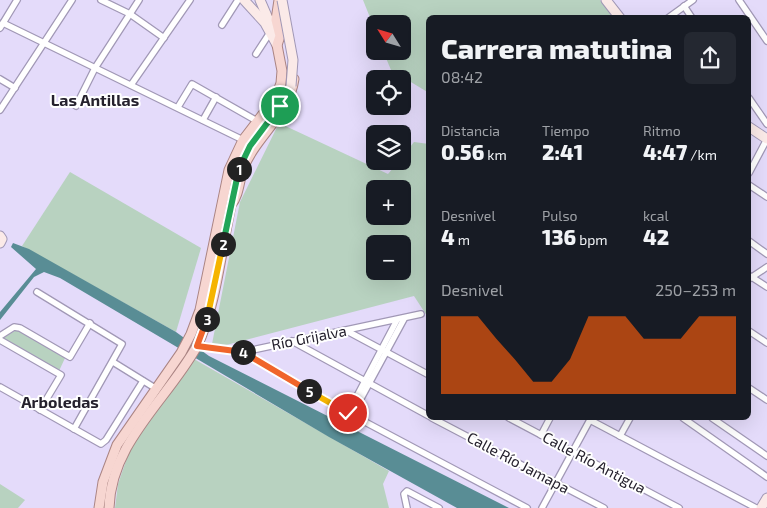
<!DOCTYPE html>
<html lang="es">
<meta charset="utf-8">
<style>
body{margin:0;font-family:"Exo 2",sans-serif;background:#242831;color:#f1f3f6;height:100vh;display:flex;flex-direction:column;font-size:19px;white-space:nowrap}
*{box-sizing:border-box;margin:0}
p{font-size:16px;color:#9ea1a6}
.icon{flex:none;width:28px;height:28px;fill:none;stroke:currentColor;stroke-width:2;stroke-linecap:round;stroke-linejoin:round}
.map{position:relative;flex:1;overflow:hidden}
.sheet{position:absolute;left:426px;top:15px;width:325px;height:405px;display:flex;flex-direction:column;background:#171b24;border-radius:8px;box-shadow:0 5px 20px #0002}
.sheet>*{flex:none}
.needle{width:32px;rotate:307deg}
.controls{position:absolute;left:366px;top:15px;display:grid;gap:10px}
.controls a{display:grid;place-items:center;width:45px;height:45px;border-radius:8px;background:#171b24;box-shadow:0 5px 20px #0002;font-size:25px}
.pin{position:absolute;display:grid;place-items:center;width:42px;height:42px;color:#fff;margin:-21px;border:2px solid #fff;border-radius:50%;box-shadow:0 1px 5px #0007}
.km{position:absolute;width:25px;height:25px;margin:-12px;border-radius:50%;background:#222;color:#fff;font-size:14px;line-height:25px;text-align:center}
.round{display:grid;place-items:center;flex:none;width:52px;height:52px;border-radius:8px;background:#242831}
.headline{display:flex;align-items:center;justify-content:space-between;height:85px;padding:0 15px}
h1{font-size:28px;font-weight:800;line-height:38px}
.metrics{display:grid;grid-template-columns:repeat(3,1fr);gap:8px;height:85px;padding:5px 15px}
.metrics div{display:grid;align-content:center}
.metrics b{font-size:21px;font-weight:800}
.metrics small{font-size:14px;font-weight:400}
.metrics p{font-size:14px}
.chart{height:140px;padding:10px 15px}
.chart p{display:flex;justify-content:space-between}
.chart svg{width:100%;height:90px;margin-top:5px;fill:#ea580c;opacity:.7}
.map>svg:first-child{display:block}
.green{fill:#b8d2c0;fill-rule:evenodd}
.water{fill:#598d95}
.lines{fill:none;stroke-linecap:round;stroke-linejoin:round}
.street-casing{stroke:#a198b6;stroke-width:8}
.secondary-casing{stroke:#a198b6;stroke-width:11}
.primary-casing{stroke:#aa8483;stroke-width:11}
.street{stroke:#fff;stroke-width:5.5}
.secondary{stroke:#fbeae8;stroke-width:9}
.primary{stroke:#f7d6d1;stroke-width:9}
.secondary-bridge-casing{stroke:#a198b6;stroke-width:11;stroke-linecap:butt}
.secondary-bridge{stroke:#fbeae8;stroke-width:9}
.split-1-casing{stroke:#fff;stroke-width:10}
.split-2-casing{stroke:#fff;stroke-width:10}
.split-3-casing{stroke:#fff;stroke-width:10}
.split-4-casing{stroke:#fff;stroke-width:10}
.split-5-casing{stroke:#fff;stroke-width:10}
.split-6-casing{stroke:#fff;stroke-width:10}
.split-1{stroke:#22a559;stroke-width:6}
.split-2{stroke:#22a559;stroke-width:6}
.split-3{stroke:#f5b400;stroke-width:6}
.split-4{stroke:#f0652b;stroke-width:6}
.split-5{stroke:#f0652b;stroke-width:6}
.split-6{stroke:#f5b400;stroke-width:6}
.labels{text-anchor:middle;stroke-width:4;stroke-linejoin:round;paint-order:stroke}
.street-label{font-size:15px;fill:#25212d;stroke:#fff}
.neighbourhood-label{font-size:16px;font-weight:bold;fill:#25212d;stroke:#fff}
</style>
<div class="map">
<svg width="767" height="508" viewBox="0 0 767 508">
<rect width="100%" height="100%" fill="#e4dbfa"/>
<g class="green">
<path d="M363,0H600L616,17L429,18V93L391,70L383,51H402V24H375V30Z"/>
<path d="M279,123L388,174L399,161H402L403,156L414,142L429,144V319L414,296L211,349L240,202ZM375,189H402V216H375ZM375,244H402V271H375Z"/>
<path d="M70,172L201,248L176,332L22,246Z"/>
<path d="M18,329L65,358L59,371L3,338Z"/>
<path d="M194,359L389,471L383,484L389,508H115L118,484L130,449Z"/>
<path d="M0,484L25,500L18,508H0Z"/>
</g>
<path class="water" d="M13,243L29,249L176,332L209,356L509,508H457L329,437L60,278L44,272L34,277L0,320V312L36,269L11,247Z"/>
<g class="lines">
<defs>
<g id="street">
<path d="M101,0L130,14L164,38"/>
<path d="M739,0L767,41"/>
<path d="M684,6L692,18"/>
<path d="M668,18L693,0"/>
<path d="M3,23L243,140"/>
<path d="M222,25L238,0"/>
<path d="M0,28L17,0"/>
<path d="M256,54L271,31"/>
<path d="M0,79L15,88"/>
<path d="M131,85L190,0"/>
<path d="M749,98L767,124"/>
<path d="M76,106L95,68L139,0"/>
<path d="M178,107L192,84L257,121"/>
<path d="M0,110L72,0"/>
<path d="M203,120L216,97"/>
<path d="M749,173L767,139"/>
<path d="M749,185L767,197"/>
<path d="M749,241L767,254"/>
<path d="M750,276L767,287"/>
<path d="M749,279L767,267"/>
<path d="M37,292L122,344L74,429"/>
<path d="M347,331L429,375"/>
<path d="M749,331L767,343"/>
<path d="M0,336L14,327L20,328L70,357L90,323"/>
<path d="M0,340L61,375L40,410"/>
<path d="M292,341L429,416"/>
<path d="M197,345L243,352L421,314"/>
<path d="M243,352L352,415L527,508"/>
<path d="M113,362L155,388"/>
<path d="M0,387L101,444L106,440L143,381"/>
<path d="M749,388L767,400"/>
<path d="M348,413L397,320"/>
<path d="M352,415L404,319"/>
<path d="M432,418L604,508"/>
<path d="M509,418L679,508"/>
<path d="M683,418L767,477"/>
<path d="M712,418L767,456"/>
<path d="M590,420L756,508"/>
<path d="M541,435L550,418"/>
<path d="M620,436L630,418"/>
<path d="M407,508L404,494L407,491L439,508"/>
<path d="M542,508L591,418"/>
</g>
<g id="secondary">
<path d="M244,0L265,23L277,45"/>
<path d="M260,0L273,30"/>
<path d="M606,0L620,18"/>
<path d="M749,127L767,139"/>
<path d="M232,198L243,156L282,102"/>
<path d="M0,236L2,239L0,243"/>
<path d="M761,508L767,498"/>
</g>
<g id="primary">
<path d="M99,508L103,482L117,445L181,353L191,334L200,310L229,170L243,140L276,97L281,83L282,71L277,45L280,36L276,20L279,0"/>
<path d="M109,508C111,442 167,400 197,346C215,311 222,246 231,205C239,195 239,181 243,169C255,137 289,115 294,79"/>
</g>
</defs>
<use href="#street" class="street-casing"/>
<use href="#secondary" class="secondary-casing"/>
<use href="#primary" class="primary-casing"/>
<use href="#street" class="street"/>
<use href="#secondary" class="secondary"/>
<use href="#primary" class="primary"/>
<defs>
<path id="secondary-bridge" d="M282,0L293,60L291,86"/>
</defs>
<use href="#secondary-bridge" class="secondary-bridge-casing"/>
<use href="#secondary-bridge" class="secondary-bridge"/>
</g>
<g class="lines">
<defs>
<path id="split-1" d="M239,169L250,146L280,106"/>
<path id="split-2" d="M223,244L239,169"/>
<path id="split-3" d="M207,319L223,244"/>
<path id="split-4" d="M207,319L197,346L243,352"/>
<path id="split-5" d="M243,352L309,391"/>
<path id="split-6" d="M309,391L348,413"/>
</defs>
<use href="#split-1" class="split-1-casing"/>
<use href="#split-2" class="split-2-casing"/>
<use href="#split-3" class="split-3-casing"/>
<use href="#split-4" class="split-4-casing"/>
<use href="#split-5" class="split-5-casing"/>
<use href="#split-6" class="split-6-casing"/>
<use href="#split-1" class="split-1"/>
<use href="#split-2" class="split-2"/>
<use href="#split-3" class="split-3"/>
<use href="#split-4" class="split-4"/>
<use href="#split-5" class="split-5"/>
<use href="#split-6" class="split-6"/>
</g>
<g class="labels">
<g class="street-label">
<text transform="translate(309 338) rotate(-11)" y="5">Río Grijalva</text>
<text transform="translate(518 463) rotate(28)" y="5">Calle Río Jamapa</text>
<text transform="translate(594 463) rotate(28)" y="5">Calle Río Antigua</text>
</g>
<g class="neighbourhood-label">
<text x="95" y="106">Las Antillas</text>
<text x="60" y="408">Arboledas</text>
</g>
</g>
</svg>
<div class="controls">
<a><svg class="needle" viewBox="-14 -14 28 28"><path d="M0-13l5 13h-10z" fill="#e53935"/><path d="M0 13l5-13h-10z" fill="#9ea1a6"/></svg></a>
<a><svg class="icon" aria-label="locate" viewBox="0 0 24 24"><circle cx="12" cy="12" r="6"/><path d="M12 2v4M12 18v4M2 12h4M18 12h4"/></svg></a>
<a><svg class="icon" aria-label="layers" viewBox="0 0 24 24"><path d="M12 4l9 5-9 5-9-5zM3 14l9 5 9-5"/></svg></a>
<a>+</a>
<a>−</a>
</div>
<div class="pin" style="left:280px;top:106px;background:#1e9e55"><svg class="icon" aria-label="arrive" viewBox="0 0 24 24"><path d="M6 21V4h12l-3 4 3 4H6"/></svg></div>
<div class="pin" style="left:348px;top:413px;background:#d93025"><svg class="icon" aria-label="check" viewBox="0 0 24 24"><path d="M5 12l5 5 9-10"/></svg></div>
<b class="km" style="left:239px;top:169px">1</b>
<b class="km" style="left:223px;top:244px">2</b>
<b class="km" style="left:207px;top:319px">3</b>
<b class="km" style="left:243px;top:352px">4</b>
<b class="km" style="left:309px;top:391px">5</b>
<section class="sheet">
<div class="headline"><div><h1>Carrera matutina</h1><p>08:42</p></div><a class="round"><svg class="icon" aria-label="share" viewBox="0 0 24 24"><path d="M12 15V3M7 8l5-5 5 5M5 13v7h14v-7"/></svg></a></div>
<div class="metrics">
<div><p>Distancia</p><b>0.56<small> km</small></b></div>
<div><p>Tiempo</p><b>2:41</b></div>
<div><p>Ritmo</p><b>4:47<small> /km</small></b></div>
</div>
<div class="metrics">
<div><p>Desnivel</p><b>4<small> m</small></b></div>
<div><p>Pulso</p><b>136<small> bpm</small></b></div>
<div><p>kcal</p><b>42</b></div>
</div>
<div class="chart"><p><span>Desnivel</span>250–253 m</p>
<svg viewBox="0 0 160 44" preserveAspectRatio="none"><path d="M0 44V6L10 6L20 6L30 17L40 27L50 38L60 38L70 27L80 6L90 6L100 6L110 17L120 17L130 17L140 6L150 6L160 6V44z"/></svg>
</div>
</section>
</div>
